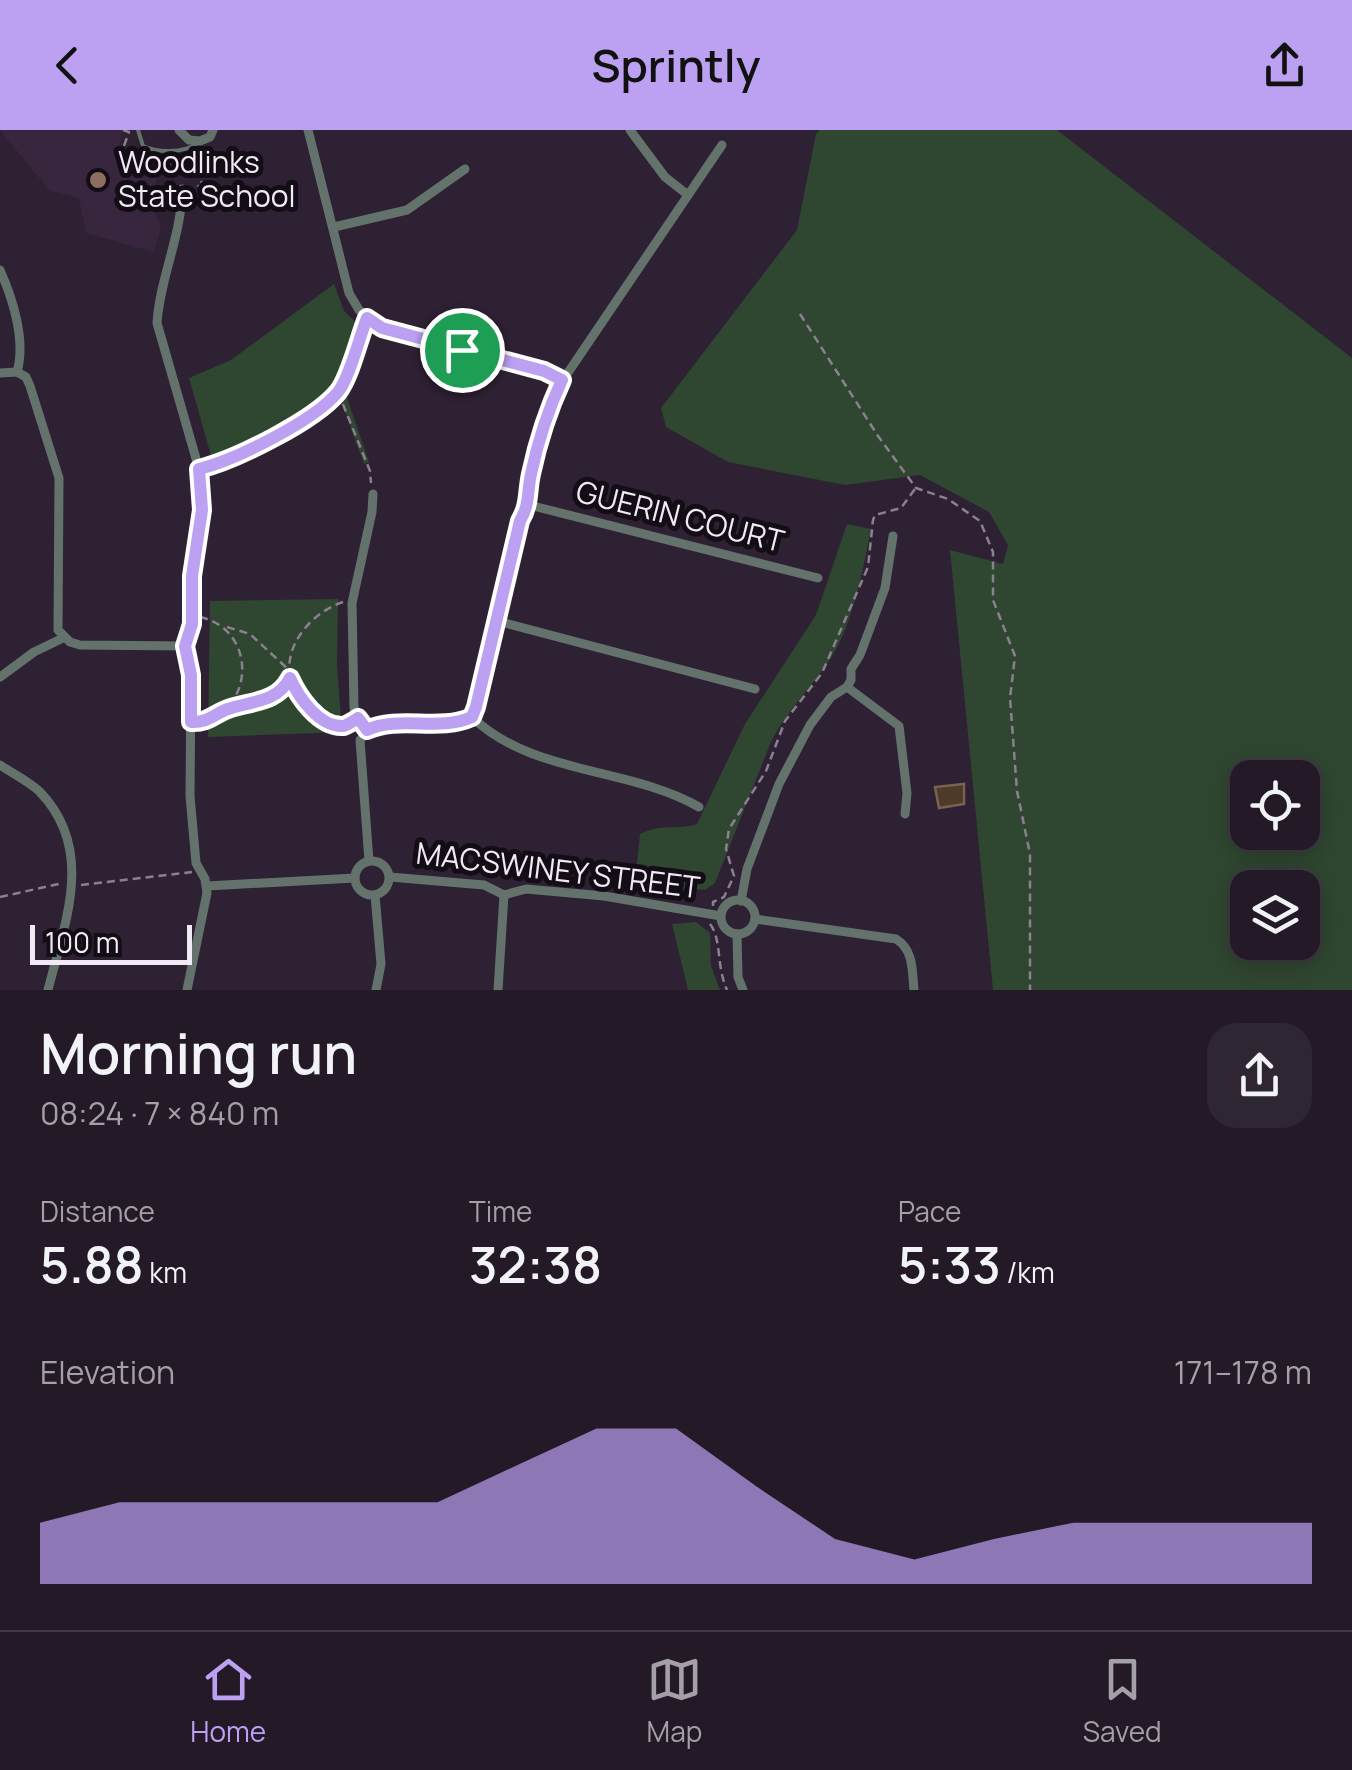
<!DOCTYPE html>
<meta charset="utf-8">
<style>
body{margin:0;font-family:Manrope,sans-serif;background:#2f2633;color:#f1f3f6;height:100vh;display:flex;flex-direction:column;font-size:38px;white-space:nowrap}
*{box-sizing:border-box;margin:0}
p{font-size:32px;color:#a3a0a7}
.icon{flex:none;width:55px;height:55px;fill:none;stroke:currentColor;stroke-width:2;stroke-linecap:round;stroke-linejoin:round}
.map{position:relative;height:860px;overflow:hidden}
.panel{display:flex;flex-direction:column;background:#231927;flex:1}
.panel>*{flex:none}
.buttons{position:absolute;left:1230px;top:630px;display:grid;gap:20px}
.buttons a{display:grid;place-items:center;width:90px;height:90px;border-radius:20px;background:#231927;box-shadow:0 5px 25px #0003,0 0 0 2px #403844;font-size:50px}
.scale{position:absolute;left:30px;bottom:25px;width:162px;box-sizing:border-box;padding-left:10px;border:5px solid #f2e9f6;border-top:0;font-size:28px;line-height:35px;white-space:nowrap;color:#f2e9f6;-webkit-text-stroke:8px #130d16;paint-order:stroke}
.pin{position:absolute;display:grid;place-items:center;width:85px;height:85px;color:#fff;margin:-42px;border:5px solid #fff;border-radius:50%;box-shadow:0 2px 10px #0007}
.round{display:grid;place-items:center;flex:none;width:105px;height:105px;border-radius:30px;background:#2f2633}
.summary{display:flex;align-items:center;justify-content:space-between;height:170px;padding:0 40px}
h1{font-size:55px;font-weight:600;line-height:75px}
.figures{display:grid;grid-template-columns:repeat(3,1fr);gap:15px;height:170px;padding:10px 40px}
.figures div{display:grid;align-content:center}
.figures b{font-size:50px;font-weight:600}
.figures small{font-size:28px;font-weight:400}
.figures p{font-size:28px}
.chart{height:280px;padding:20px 40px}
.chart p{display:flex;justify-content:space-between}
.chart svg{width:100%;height:180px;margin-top:10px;fill:#bca0f2;opacity:.7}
header{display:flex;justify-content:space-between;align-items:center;height:130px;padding:0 40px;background:#bca0f2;color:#111;font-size:45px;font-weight:600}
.tabs{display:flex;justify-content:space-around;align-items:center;height:140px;border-top:2px solid #403844;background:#231927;font-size:28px;color:#a3a0a7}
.tabs a{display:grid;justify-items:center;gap:5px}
.tabs .on{color:#bca0f2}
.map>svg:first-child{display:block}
.built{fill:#38263f}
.green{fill:#2f4630;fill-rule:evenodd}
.building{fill:#4d3a29;stroke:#786251;stroke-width:2.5}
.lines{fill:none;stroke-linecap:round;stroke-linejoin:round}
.path{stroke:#8b8090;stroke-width:2.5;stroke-dasharray:8 5;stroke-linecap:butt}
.service{stroke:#63736b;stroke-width:4}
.minor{stroke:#63736b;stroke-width:9}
.route-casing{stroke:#fff;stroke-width:20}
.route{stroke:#bca0f2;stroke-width:12}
.education-dot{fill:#8d6e63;stroke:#130d16;stroke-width:4}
.labels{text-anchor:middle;stroke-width:10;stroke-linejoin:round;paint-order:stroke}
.poi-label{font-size:30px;fill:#f2e9f6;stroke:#130d16;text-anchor:start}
.street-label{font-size:30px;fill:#f2e9f6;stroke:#130d16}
</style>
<header><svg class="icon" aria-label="back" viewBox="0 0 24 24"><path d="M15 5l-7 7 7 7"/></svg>Sprintly<svg class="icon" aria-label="share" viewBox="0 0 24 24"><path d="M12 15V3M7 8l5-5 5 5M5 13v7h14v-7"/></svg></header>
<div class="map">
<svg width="1352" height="860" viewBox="0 0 1352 860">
<rect width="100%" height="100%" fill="#2f2134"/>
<path class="built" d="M0,0H123L115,28L158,39L152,76L161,97L154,122L86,103L79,68L50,61Z"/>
<g class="green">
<path d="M820,0H1057L1352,228V860H993L950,420L1003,434L1008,415L989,382L920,345L845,355L728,332L666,297L661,278L797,100L816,4ZM1248,648H1302V702H1248ZM1248,758H1302V812H1248Z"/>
<path d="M334,154L344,181L368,204L345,262L369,332L364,334L340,268L295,306L216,343L189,248L231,230Z"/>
<path d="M847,394L871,399C863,441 852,499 827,534C808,561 786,582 771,612L715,753L705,760L635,755L640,704C666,692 675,701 697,694L745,594L816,485Z"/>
<path d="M338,469L337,535L342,602L208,607L210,471Z"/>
<path d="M696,792L710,803L711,836L720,860H688L672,794Z"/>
</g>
<path class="building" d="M964,654V674L939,678L935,657Z"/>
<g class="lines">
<g class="path">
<path d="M123,0L129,2L120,27L204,39L201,55L194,58"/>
<path d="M800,184L878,306L916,358L948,369L980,391L993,422V470L1015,526L1010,568L1017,661L1030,724V860"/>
<path d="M338,262L370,341L371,353"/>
<path d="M210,336L289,299L338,262L363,198"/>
<path d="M343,472C306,484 272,529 299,567C308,581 324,588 338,595L353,591"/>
<path d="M200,487C255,499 257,576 202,593"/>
<path d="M227,497L250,504L289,540"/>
<path d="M228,579C250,576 278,570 289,549"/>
<path d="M81,755L192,742"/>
<path d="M0,767L63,753"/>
<path d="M713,776V772L724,767L734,746L726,719L729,699L766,641L785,591L822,543L868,437L873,390L875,385L901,378L915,359"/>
<path d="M710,794C722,809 716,836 727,860"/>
</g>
<path class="service" d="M138,0L143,16C157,23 184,23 196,14"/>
<g class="minor">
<path d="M179,0L189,10L200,11L210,7L213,0"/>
<path d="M308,0L349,163L359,180L382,198L544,241L563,250"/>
<path d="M630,0L665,47L688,65"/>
<path d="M182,59C182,105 160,147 157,193L199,339L202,380L193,445L192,495L185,516L191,545L190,666L196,733L205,749L207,763L187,860"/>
<path d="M334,97L407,80L465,39"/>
<path d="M0,140C13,169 26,211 17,242L26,247L30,256L59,348L58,500L70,512L80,515L185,516"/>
<path d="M0,243L17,242"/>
<path d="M529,375L818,448"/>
<path d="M497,491L755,559"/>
<path d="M0,547L34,522L63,508"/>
<path d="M847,557L899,596L907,663L905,684"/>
<path d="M472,587C532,645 629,637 699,677"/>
<path d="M367,599L354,578L352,473L372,382L373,364"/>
<path d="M0,635C12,643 28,651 39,661C96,719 65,792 48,860"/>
<circle cx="372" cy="748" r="17"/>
<path d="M369,731L360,610C381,579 439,602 472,587L520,391C530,374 527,362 531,344C538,311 548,280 563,250L722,15"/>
<path d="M390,747L484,755L504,765L526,759L604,766L721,786"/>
<path d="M207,756L355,748"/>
<path d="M375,765L381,834L376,860"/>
<circle cx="738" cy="787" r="17"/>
<path d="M741,771L747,739L779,654L810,595L831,567L847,557L851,550V539L860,525L885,458L893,406"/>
<path d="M755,789L896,809C914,820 912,841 914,860"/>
<path d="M737,804L738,847L743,860"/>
<path d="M498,860L504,765"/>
</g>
</g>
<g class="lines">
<defs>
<path id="route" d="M367,188L382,198L544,241L562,250C548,280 538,311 531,344C527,362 530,374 520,391L476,577L472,587C439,602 399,585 367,600L358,588C357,589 345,596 344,596C319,598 298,566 290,548C277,573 251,571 228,579C214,584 208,593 191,592V545L185,516L192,494V446L202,380L199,339C235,330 314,291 338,262C350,247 359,208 367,188Z"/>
</defs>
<use href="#route" class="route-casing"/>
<use href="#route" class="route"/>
</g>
<circle class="education-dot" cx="98" cy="50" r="10"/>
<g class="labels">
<g class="poi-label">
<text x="118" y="43">Woodlinks<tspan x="118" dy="34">State School</tspan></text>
</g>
<g class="street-label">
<text transform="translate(680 387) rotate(14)" y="10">GUERIN COURT</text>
<text transform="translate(558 741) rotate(7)" y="10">MACSWINEY STREET</text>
</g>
</g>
</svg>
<div class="buttons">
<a><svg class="icon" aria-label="locate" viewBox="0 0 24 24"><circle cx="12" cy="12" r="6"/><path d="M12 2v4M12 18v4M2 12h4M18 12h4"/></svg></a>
<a><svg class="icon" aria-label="layers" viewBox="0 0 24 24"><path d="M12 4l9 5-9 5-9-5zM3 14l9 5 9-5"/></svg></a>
</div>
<div class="scale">100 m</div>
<div class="pin" style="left:462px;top:220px;background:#1e9e55"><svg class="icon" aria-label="arrive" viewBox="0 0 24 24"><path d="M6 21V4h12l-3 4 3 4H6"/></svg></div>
</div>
<section class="panel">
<div class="summary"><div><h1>Morning run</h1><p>08:24 · 7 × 840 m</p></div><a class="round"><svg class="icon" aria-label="share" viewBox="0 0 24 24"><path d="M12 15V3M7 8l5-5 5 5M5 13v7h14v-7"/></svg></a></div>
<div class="figures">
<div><p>Distance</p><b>5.88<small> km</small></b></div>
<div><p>Time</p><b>32:38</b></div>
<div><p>Pace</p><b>5:33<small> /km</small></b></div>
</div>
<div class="chart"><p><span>Elevation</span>171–178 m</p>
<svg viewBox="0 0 160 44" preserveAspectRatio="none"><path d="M0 44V29L10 24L20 24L30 24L40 24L50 24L60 15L70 6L80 6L90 20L100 33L110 38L120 33L130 29L140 29L150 29L160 29V44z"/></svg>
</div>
</section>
<nav class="tabs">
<a class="on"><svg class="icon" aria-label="home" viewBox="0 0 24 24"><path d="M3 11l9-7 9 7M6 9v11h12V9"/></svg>Home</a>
<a><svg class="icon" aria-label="map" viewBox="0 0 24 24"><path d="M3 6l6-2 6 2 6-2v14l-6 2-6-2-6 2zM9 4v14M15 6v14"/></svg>Map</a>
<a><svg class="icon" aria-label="saved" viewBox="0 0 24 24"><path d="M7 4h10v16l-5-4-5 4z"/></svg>Saved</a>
</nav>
